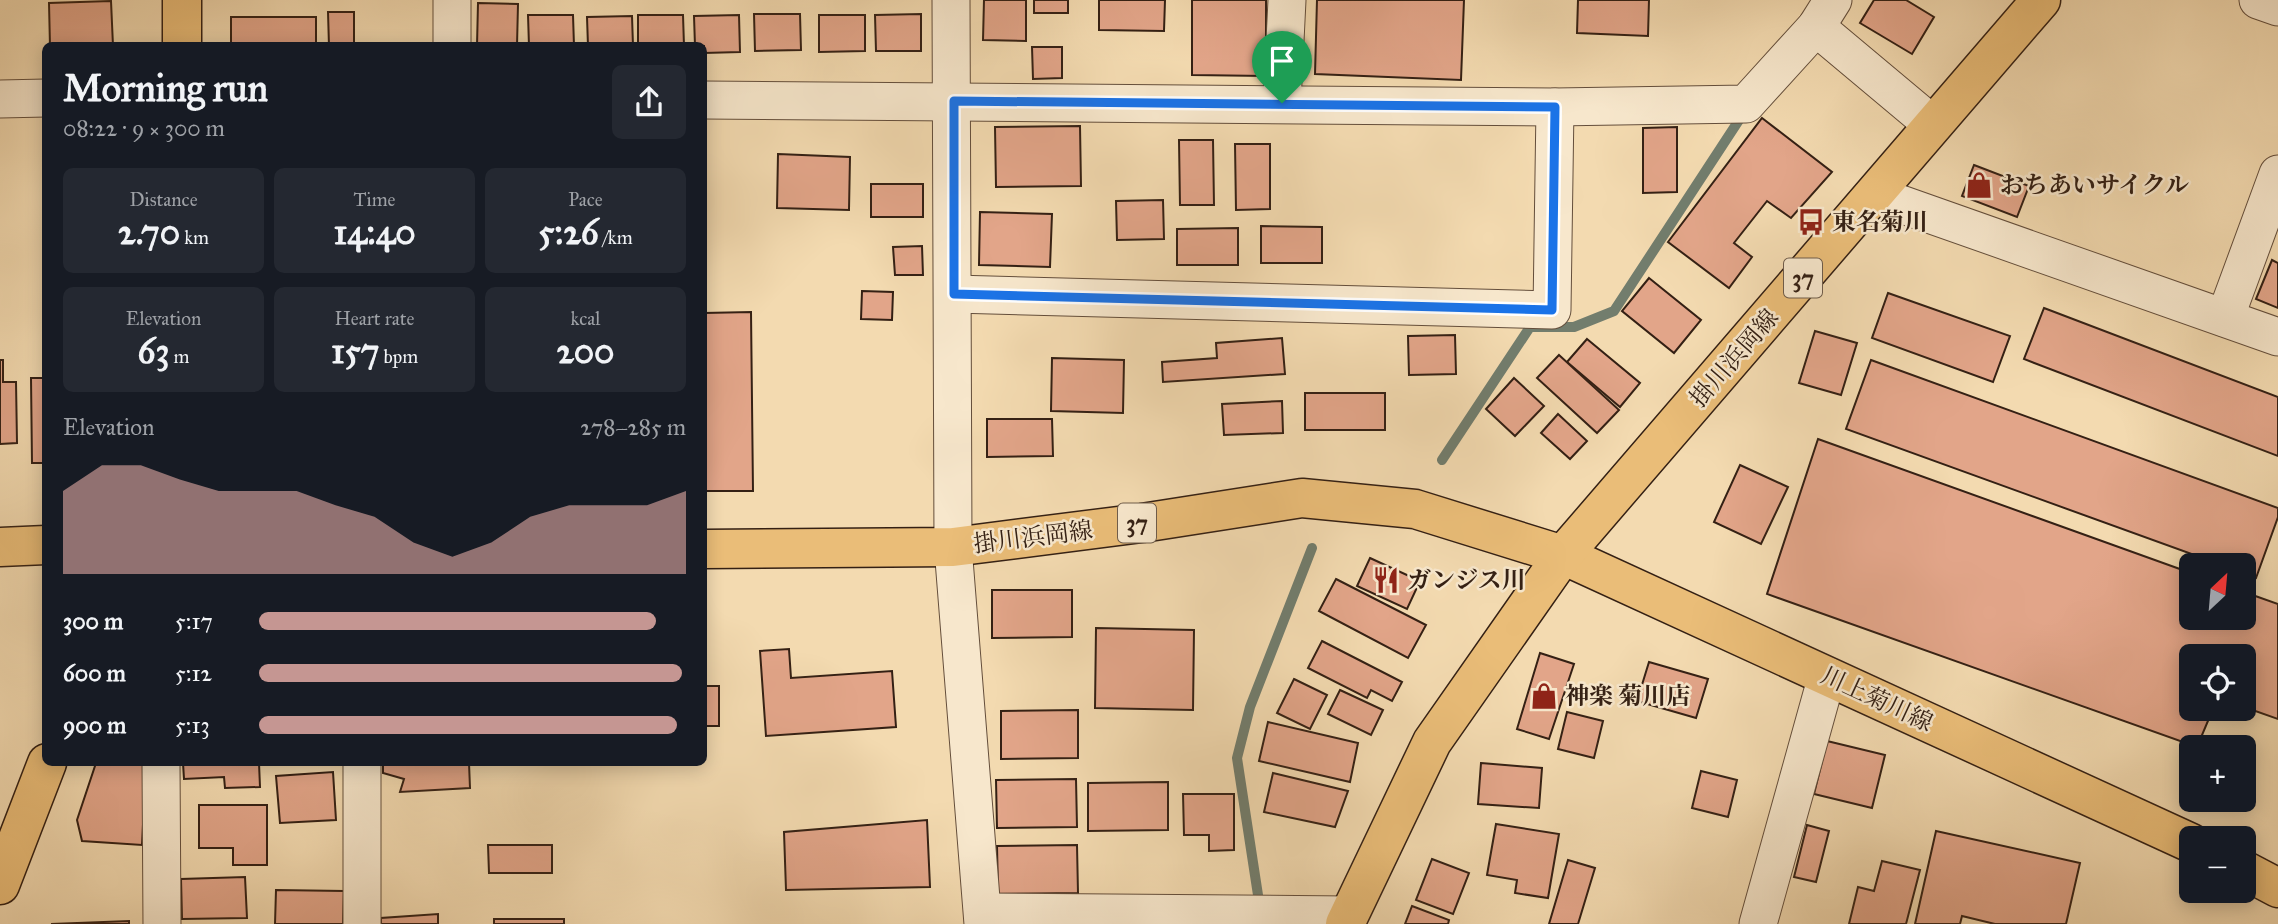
<!DOCTYPE html>
<meta charset="utf-8">
<style>
body{margin:0;font-family:"IM FELL Great Primer","Noto Serif JP",serif;background:#242831;color:#f1f3f6;height:100vh;display:flex;flex-direction:column;font-size:26px;white-space:nowrap}
*{box-sizing:border-box;margin:0}
p{font-size:23px;color:#9ea1a6}
.icon{flex:none;width:38px;height:38px;fill:none;stroke:currentColor;stroke-width:2;stroke-linecap:round;stroke-linejoin:round}
.map{position:relative;flex:1;overflow:hidden}
.drawer{position:absolute;left:42px;top:42px;width:665px;height:724px;display:flex;flex-direction:column;background:#171b24;border-radius:10px;box-shadow:0 4px 18px #0003}
.drawer>*{flex:none}
.needle{width:46px;rotate:26deg}
.tools{position:absolute;left:2179px;top:553px;display:grid;gap:14px}
.tools a{display:grid;place-items:center;width:77px;height:77px;border-radius:10px;background:#171b24;box-shadow:0 4px 18px #0003;font-size:35px}
.pin{position:absolute;display:grid;place-items:center;width:60px;height:60px;color:#fff;margin:-72px -30px;border-radius:50% 50% 50% 0;rotate:-45deg;box-shadow:0 0 7px #0007}
.pin .icon{rotate:45deg}
.round{display:grid;place-items:center;flex:none;width:74px;height:74px;border-radius:10px;background:#242831}
.summary{display:flex;align-items:center;justify-content:space-between;height:119px;padding:0 21px}
h1{font-size:38px;font-weight:700;line-height:52px}
.stats{display:grid;grid-template-columns:repeat(3,1fr);gap:10px;height:119px;padding:7px 21px}
.stats div{display:grid;align-content:center;border-radius:10px;background:#242831;text-align:center}
.stats b{font-size:35px;font-weight:700}
.stats small{font-size:19px;font-weight:400}
.stats p{font-size:19px}
.chart{height:196px;padding:14px 21px}
.chart p{display:flex;justify-content:space-between}
.chart svg{width:100%;height:126px;margin-top:7px;fill:#c59692;opacity:.7}
ul{padding:0 21px;list-style:none;font-size:23px}
li{display:grid;grid-template-columns:112px 84px 1fr;align-items:center;height:52px}
li i{height:18px;border-radius:9px;background:#c59692}
.map>svg:first-child{display:block}
.lines{fill:none;stroke-linecap:round;stroke-linejoin:round}
.stream{stroke:#727d6d;stroke-width:10}
.building{fill:#e2a589;stroke:#342014;stroke-width:2}
.minor-casing{stroke:#644e3b;stroke-width:39}
.major-casing{stroke:#342014;stroke-width:41}
.minor{stroke:#f7e7cc;stroke-width:37}
.major{stroke:#eabd78;stroke-width:38}
.route-casing{stroke:#fff;stroke-width:14}
.route{stroke:#1a73e8;stroke-width:9}
.labels{text-anchor:middle;stroke-width:5;stroke-linejoin:round;paint-order:stroke}
.shield{fill:#f7e7cc;stroke:#6e5c4b;stroke-width:2}
.shield-label{font-size:23px;font-weight:bold;fill:#342014}
.poi-label{font-size:24px;font-weight:bold;fill:#342014;stroke:#f7e7cc;text-anchor:start}
.street-label{font-size:24px;fill:#342014;stroke:#f7e7cc}
</style>
<div class="map">
<svg width="2278" height="924" viewBox="0 0 2278 924">
<rect width="100%" height="100%" fill="#f3dab0"/>
<filter id="stains"><feTurbulence type="fractalNoise" baseFrequency=".00286" numOctaves="4"/><feColorMatrix values="0 0 0 0 .2 0 0 0 0 .09 0 0 0 0 .02 0 0 0 .5 -.17"/></filter>
<radialGradient id="worn" r=".72"><stop offset=".6" stop-color="#630" stop-opacity="0"/><stop offset="1" stop-color="#630" stop-opacity=".3"/></radialGradient>
<g class="lines">
<g class="stream">
<path d="M1442,460L1530,327H1574L1614,311L1741,117"/>
<path d="M1258,895L1237,758L1250,707L1312,548"/>
</g>
</g>
<g class="building">
<path d="M984,0H1026V41L983,40Z"/>
<rect x="1034" y="0" width="34" height="13"/>
<path d="M1099,0H1165L1164,31L1099,30Z"/>
<path d="M1192,0H1266V76L1192,75Z"/>
<path d="M1317,0H1464L1461,80L1315,74Z"/>
<path d="M1578,0H1649L1648,36L1577,33Z"/>
<path d="M1874,0H1906L1934,17L1912,54L1860,23Z"/>
<path d="M111,1L113,46H50L49,3Z"/>
<path d="M478,3L518,4L517,46H477Z"/>
<path d="M328,12H354V46H329Z"/>
<path d="M754,14H800L801,50L755,51Z"/>
<path d="M921,14V51H876L875,15Z"/>
<path d="M528,15H573L574,46H529Z"/>
<path d="M638,15H683L684,46H638Z"/>
<path d="M739,15L740,52L704,53V46H695L694,16Z"/>
<path d="M819,15H865V51L819,52Z"/>
<path d="M632,16L633,46H588L587,17Z"/>
<rect x="231" y="17" width="85" height="29"/>
<path d="M1032,47H1062V78L1033,79Z"/>
<path d="M1762,118L1832,172L1791,218L1767,201L1734,243L1752,257L1729,288L1668,242Z"/>
<path d="M1080,126L1081,186L996,187L995,127Z"/>
<path d="M1677,127V192L1643,193V128Z"/>
<path d="M1179,140H1213L1214,205H1180Z"/>
<path d="M1235,144H1270V209L1236,210Z"/>
<path d="M778,154L850,157L849,210L777,208Z"/>
<path d="M1974,165L2029,186L2017,217L1962,196Z"/>
<rect x="871" y="184" width="52" height="33"/>
<path d="M1163,200L1164,239L1117,240L1116,201Z"/>
<path d="M980,212L1052,214L1050,267L979,265Z"/>
<path d="M1261,226L1322,227V263H1261Z"/>
<path d="M1238,228V265H1177V229Z"/>
<path d="M922,246L923,275H895L893,247Z"/>
<path d="M2272,260L2278,263V308L2256,299Z"/>
<path d="M1649,278L1701,320L1674,353L1622,311Z"/>
<path d="M862,291L893,292L892,320L861,319Z"/>
<path d="M1888,293L2010,336L1993,382L1872,338Z"/>
<path d="M2044,308L2278,397V456L2024,359Z"/>
<path d="M751,312L753,491H704V313Z"/>
<path d="M1815,331L1857,343L1841,395L1799,383Z"/>
<path d="M1455,335L1456,374L1409,375L1408,336Z"/>
<path d="M1282,338L1285,374L1163,382L1162,362L1217,358L1216,343Z"/>
<path d="M1587,339L1640,383L1620,407L1567,362Z"/>
<path d="M1559,355L1619,410L1597,433L1537,378Z"/>
<path d="M1052,358L1124,360L1123,413L1051,411Z"/>
<path d="M0,360H3V382H16L17,443L0,444Z"/>
<path d="M1871,360L2278,508V517L2256,578L2244,573V565H2222L1846,429Z"/>
<path d="M31,378H46V463H32Z"/>
<path d="M1514,378L1544,406L1515,436L1486,409Z"/>
<rect x="1305" y="393" width="80" height="37"/>
<path d="M1282,401L1283,433L1224,435L1222,404Z"/>
<path d="M1558,414L1587,441L1570,459L1541,433Z"/>
<path d="M987,419H1052L1053,456L987,457Z"/>
<path d="M1818,439L2191,573V618H2244V592L2278,604V719L2244,707V656H2191V709H2213L2197,747L1767,594Z"/>
<path d="M1740,465L1788,487L1761,544L1714,522Z"/>
<path d="M1370,558L1420,581L1407,609L1357,586Z"/>
<path d="M1336,579L1426,625L1408,658L1319,611Z"/>
<path d="M992,590H1072V637L992,638Z"/>
<path d="M1096,628L1194,630L1193,710L1095,708Z"/>
<path d="M1322,641L1402,682L1392,701L1371,690L1367,698L1308,668Z"/>
<path d="M789,649L791,678L892,671L896,727L766,736L760,651Z"/>
<path d="M1540,653L1574,664L1549,739L1517,729Z"/>
<path d="M1649,662L1708,679L1696,718L1637,701Z"/>
<path d="M1294,679L1327,695L1310,729L1277,713Z"/>
<rect x="704" y="686" width="15" height="40"/>
<path d="M1340,690L1383,710L1371,735L1328,714Z"/>
<path d="M1078,710V758L1001,759V711Z"/>
<path d="M1567,712L1603,721L1594,758L1558,749Z"/>
<path d="M1268,722L1358,743L1350,782L1259,761Z"/>
<path d="M1827,741L1885,755L1872,808L1814,794Z"/>
<path d="M96,763H146L142,845L82,841L77,820Z"/>
<path d="M183,763H259L260,787L225,788L224,777L184,779Z"/>
<path d="M383,763H469L470,788L400,792L404,779L383,773Z"/>
<path d="M1481,763L1542,768L1539,808L1478,804Z"/>
<path d="M1701,771L1737,780L1728,817L1692,808Z"/>
<path d="M333,772L336,820L280,823L276,776Z"/>
<path d="M1273,773L1348,791L1335,827L1264,812Z"/>
<path d="M1076,779L1077,827L997,828L996,780Z"/>
<path d="M1168,782V830L1088,831V783Z"/>
<path d="M1183,794H1234V850L1209,851V835H1184Z"/>
<path d="M199,805H267V865H233V848H199Z"/>
<path d="M927,820L930,887L786,890L784,832Z"/>
<path d="M1496,824L1559,834L1548,898L1515,893L1517,880L1487,875Z"/>
<path d="M1807,825L1829,831L1816,882L1794,877Z"/>
<path d="M1936,831L2080,863L2066,924H1995L1962,916L1960,924H1915Z"/>
<path d="M488,845H552V873H489Z"/>
<path d="M1077,845L1078,893L998,894L997,846Z"/>
<path d="M1432,859L1469,873L1453,914L1416,900Z"/>
<path d="M1568,860L1595,868L1578,924H1549Z"/>
<path d="M1882,861L1920,870L1906,924H1849L1858,887L1874,891Z"/>
<path d="M245,877L247,918L182,919L181,879Z"/>
<path d="M276,890L344,891L343,924H275Z"/>
<path d="M1412,906L1449,920L1448,924H1405Z"/>
<path d="M438,914V924H381V918Z"/>
<rect x="494" y="919" width="70" height="5"/>
<path d="M129,921V924H51Z"/>
</g>
<g class="lines">
<defs>
<g id="minor">
<path d="M951,0L953,547L983,924"/>
<path d="M2258,0L2278,7"/>
<path d="M1816,27L1933,125"/>
<path d="M452,46V0"/>
<path d="M0,99L46,98"/>
<path d="M704,100L1555,107L1746,104L1816,27L1833,0"/>
<path d="M1282,102L1287,0"/>
<path d="M1875,195L2278,337"/>
<path d="M954,294L1552,310L1555,107"/>
<path d="M2225,318L2278,174"/>
<path d="M161,763L162,924"/>
<path d="M362,763V924"/>
<path d="M983,912L1349,915"/>
<path d="M1758,924L1827,676"/>
</g>
<g id="major">
<path d="M182,0V46"/>
<path d="M0,547L46,545"/>
<path d="M704,549L953,547L1142,523L1302,498L1415,509L1563,555L2191,843"/>
<path d="M2244,870L2278,888"/>
<path d="M0,885L47,763"/>
<path d="M1345,924L1432,742L1563,555L2041,0"/>
</g>
</defs>
<use href="#minor" class="minor-casing"/>
<use href="#major" class="major-casing"/>
<use href="#minor" class="minor"/>
<use href="#major" class="major"/>
</g>
<g class="lines">
<defs>
<path id="route" d="M954,101L1555,107L1552,310L954,294Z"/>
</defs>
<use href="#route" class="route-casing"/>
<use href="#route" class="route"/>
</g>
<defs>
<symbol id="shop-bare" viewBox="-9 -9 18 18"><path d="M-5-2.5h2.3a2.7 3.5 0 0 1 5.4 0H5L5.5 6h-11ZM-1.5-2.5h3a1.5 2.3 0 0 0-3 0Z" fill="#8f2418" stroke="#f7e7cc" stroke-width="2.5" paint-order="stroke"/></symbol>
<symbol id="bus-bare" viewBox="-9 -9 18 18"><path d="M-5-6H5V4H4V6H2V4H-2V6H-4V4H-5ZM-3.5-4V0h7V-4ZM-3.5 1.2v1.5H-2V1.2ZM2 1.2v1.5H3.5V1.2Z" fill="#8f2418" stroke="#f7e7cc" stroke-width="2.5" paint-order="stroke"/></symbol>
<symbol id="restaurant-bare" viewBox="-9 -9 18 18"><path d="M-5-6h1v4h1v-4h1v4h1v-4h1v5L-1.5 .5V6h-2V.5L-5-1ZM5-6V6H3V1.5H1.5Q1.5-4 5-6Z" fill="#8f2418" stroke="#f7e7cc" stroke-width="2.5" paint-order="stroke"/></symbol>
</defs>
<g fill-rule="evenodd">
<use href="#shop-bare" x="1960" y="166" width="38" height="38"/>
<use href="#bus-bare" x="1792" y="203" width="38" height="38"/>
<use href="#restaurant-bare" x="1367" y="561" width="38" height="38"/>
<use href="#shop-bare" x="1525" y="677" width="38" height="38"/>
</g>
<g class="labels">
<g class="shield">
<rect x="1784" y="258.5" width="38" height="39" rx="5"/>
<rect x="1118" y="503.5" width="38" height="39" rx="5"/>
</g>
<g class="shield-label">
<text x="1803" y="286">37</text>
<text x="1137" y="531">37</text>
</g>
<g class="poi-label">
<text x="2000" y="193">おちあいサイクル</text>
<text x="1832" y="230">東名菊川</text>
<text x="1407" y="588">ガンジス川</text>
<text x="1565" y="704">神楽 菊川店</text>
</g>
<g class="street-label">
<text transform="translate(1734 358) rotate(-49)" y="8">掛川浜岡線</text>
<text transform="translate(1033 537) rotate(-7)" y="8">掛川浜岡線</text>
<text transform="translate(1877 699) rotate(25)" y="8">川上菊川線</text>
</g>
</g>
<rect width="100%" height="100%" filter="url(#stains)"/>
<rect width="100%" height="100%" fill="url(#worn)"/>
</svg>
<div class="tools">
<a><svg class="needle" viewBox="-14 -14 28 28"><path d="M0-13l5 13h-10z" fill="#e53935"/><path d="M0 13l5-13h-10z" fill="#9ea1a6"/></svg></a>
<a><svg class="icon" aria-label="locate" viewBox="0 0 24 24"><circle cx="12" cy="12" r="6"/><path d="M12 2v4M12 18v4M2 12h4M18 12h4"/></svg></a>
<a>+</a>
<a>−</a>
</div>
<div class="pin" style="left:1282px;top:103px;background:#1e9e55"><svg class="icon" aria-label="arrive" viewBox="0 0 24 24"><path d="M6 21V4h12l-3 4 3 4H6"/></svg></div>
<section class="drawer">
<div class="summary"><div><h1>Morning run</h1><p>08:22 · 9 × 300 m</p></div><a class="round"><svg class="icon" aria-label="share" viewBox="0 0 24 24"><path d="M12 15V3M7 8l5-5 5 5M5 13v7h14v-7"/></svg></a></div>
<div class="stats">
<div><p>Distance</p><b>2.70<small> km</small></b></div>
<div><p>Time</p><b>14:40</b></div>
<div><p>Pace</p><b>5:26<small> /km</small></b></div>
</div>
<div class="stats">
<div><p>Elevation</p><b>63<small> m</small></b></div>
<div><p>Heart rate</p><b>157<small> bpm</small></b></div>
<div><p>kcal</p><b>200</b></div>
</div>
<div class="chart"><p><span>Elevation</span>278–285 m</p>
<svg viewBox="0 0 160 44" preserveAspectRatio="none"><path d="M0 44V15L10 6L20 6L30 11L40 15L50 15L60 15L70 20L80 24L90 33L100 38L110 33L120 24L130 20L140 20L150 20L160 15V44z"/></svg>
</div>
<ul>
<li><b>300 m</b>5:17<i style="width:93%"></i></li>
<li><b>600 m</b>5:12<i style="width:99%"></i></li>
<li><b>900 m</b>5:13<i style="width:98%"></i></li>
</ul>
</section>
</div>
